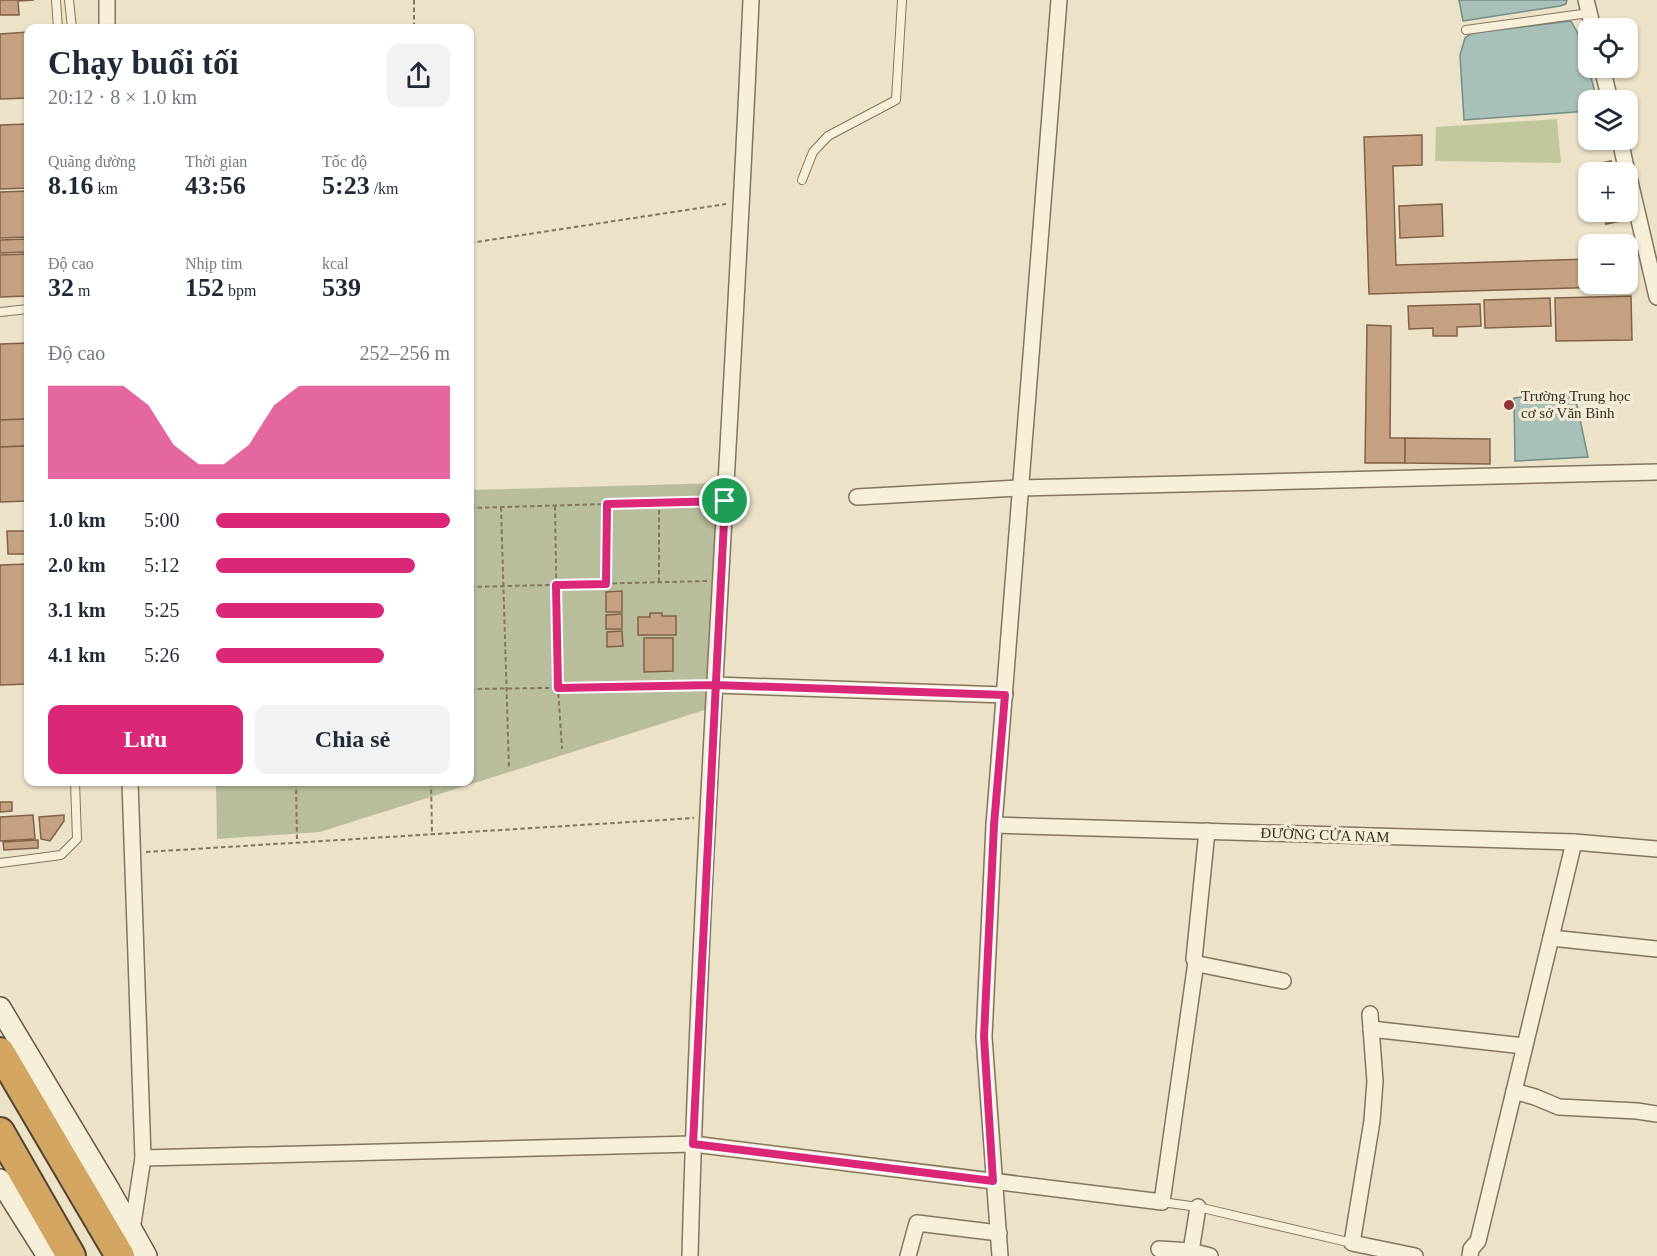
<!DOCTYPE html>
<html lang="vi">
<meta charset="utf-8">
<style>
body{margin:0;font-family:"Times New Roman",serif;background:#f2f2f3;color:#1f2937;height:100vh;display:flex;flex-direction:column;font-size:22px;white-space:nowrap}
*{box-sizing:border-box;margin:0}
p{font-size:20px;color:#747a83}
.icon{flex:none;width:33px;height:33px;fill:none;stroke:currentColor;stroke-width:2;stroke-linecap:round;stroke-linejoin:round}
.map{position:relative;flex:1;overflow:hidden}
.drawer{position:absolute;left:24px;top:24px;width:450px;height:762px;display:flex;flex-direction:column;background:#fff;border-radius:12px;box-shadow:0 2px 4px #0004}
.drawer>*{flex:none}
.controls{position:absolute;left:1578px;top:18px;display:grid;gap:12px}
.controls a{display:grid;place-items:center;width:60px;height:60px;border-radius:12px;background:#fff;box-shadow:0 2px 4px #0004;font-size:30px}
.pin{position:absolute;display:grid;place-items:center;width:51px;height:51px;color:#fff;margin:-26px;border:3px solid #fff;border-radius:50%;box-shadow:0 2px 6px #0007}
.round{display:grid;place-items:center;flex:none;width:63px;height:63px;border-radius:12px;background:#f2f2f3}
.overview{display:flex;align-items:center;justify-content:space-between;height:102px;padding:0 24px}
h1{font-size:33px;font-weight:800;line-height:45px}
.stats{display:grid;grid-template-columns:repeat(3,1fr);gap:9px;height:102px;padding:6px 24px}
.stats div{display:grid;align-content:center}
.stats b{font-size:26px;font-weight:800}
.stats small{font-size:16px;font-weight:400}
.stats p{font-size:16px}
.chart{height:168px;padding:12px 24px}
.chart p{display:flex;justify-content:space-between}
.chart svg{width:100%;height:108px;margin-top:6px;fill:#db2777;opacity:.7}
.cta{display:flex;gap:12px;margin-top:auto;padding:12px 24px}
.cta a{flex:1;height:69px;border-radius:12px;background:#db2777;color:#fff;font-size:24px;font-weight:800;line-height:69px;text-align:center}
.cta a+a{background:#f2f2f3;color:#1f2937}
ul{padding:0 24px;list-style:none;font-size:20px}
li{display:grid;grid-template-columns:96px 72px 1fr;align-items:center;height:45px}
li i{height:15px;border-radius:8px;background:#db2777}
.map>svg:first-child{display:block}
.green{fill:#c1c89c}
.cemetery{fill:#b8be9b}
.water{fill:#a8bfba;stroke:#708d87;stroke-width:1.5}
.building{fill:#c5a181;stroke:#826146;stroke-width:1.5}
.lines{fill:none;stroke-linecap:round;stroke-linejoin:round}
.lane-casing{stroke:#85755e;stroke-width:10}
.street-casing{stroke:#85755e;stroke-width:18}
.secondary-casing{stroke:#675641;stroke-width:24}
.highway-casing{stroke:#534332;stroke-width:32}
.path{stroke:#85755e;stroke-width:2;stroke-dasharray:4.5 3;stroke-linecap:butt}
.lane{stroke:#f6efda;stroke-width:8}
.street{stroke:#f6efda;stroke-width:15}
.secondary{stroke:#f6efda;stroke-width:21}
.highway{stroke:#d2a661;stroke-width:28}
.route-casing{stroke:#fff;stroke-width:12}
.route{stroke:#db2777;stroke-width:8}
.poi-dot{fill:#8f3734;stroke:#f3ecd7;stroke-width:2}
.labels{text-anchor:middle;stroke-width:6;stroke-linejoin:round;paint-order:stroke}
.poi-label{font-size:15px;fill:#372c21;stroke:#f3ecd7;text-anchor:start}
.street-label{font-size:15px;fill:#372c21;stroke:#f3ecd7}
</style>
<div class="map">
<svg width="1657" height="1256" viewBox="0 0 1657 1256">
<rect width="100%" height="100%" fill="#ebe2c8"/>
<path class="green" d="M1557,119L1561,163L1435,161L1436,127Z"/>
<path class="cemetery" d="M721,483L711,708L320,832L217,839L216,782H470V490Z"/>
<g class="water">
<path d="M1459,0H1567L1566,4L1560,6L1463,21Z"/>
<path d="M1571,21L1581,39L1597,100H1588V111L1464,120L1460,55L1465,38L1472,33Z"/>
<path d="M1574,391L1588,457L1515,461L1514,398Z"/>
</g>
<g class="building">
<path d="M0,0H34L18,1L19,15H0Z"/>
<path d="M28,32V98L0,99V34Z"/>
<path d="M28,124V188L0,189V125Z"/>
<path d="M1422,135V165L1393,166L1396,265L1588,259V284H1604V287L1369,294L1364,137Z"/>
<path d="M1611,161L1614,172H1595L1593,165Z"/>
<path d="M28,191V237L0,238V192Z"/>
<path d="M1442,204L1443,236L1400,238L1399,206Z"/>
<path d="M1604,212H1623L1625,220L1606,224Z"/>
<path d="M27,239L28,252L0,253V240Z"/>
<path d="M28,254V296L0,297V255Z"/>
<path d="M1631,296L1632,340L1556,341L1555,298Z"/>
<path d="M1550,298L1551,326L1485,328L1484,300Z"/>
<path d="M1480,304L1481,326L1457,327V336H1433V328L1409,329L1408,306Z"/>
<path d="M1367,325L1391,326L1390,438H1405V463H1365Z"/>
<path d="M28,343V419L0,420V344Z"/>
<path d="M28,419V446L0,447V420Z"/>
<path d="M1405,438L1490,439V464L1405,463Z"/>
<path d="M28,446V501L0,502V447Z"/>
<path d="M7,531H28V554H8Z"/>
<path d="M28,564V684L0,685V565Z"/>
<path d="M622,591V612H606V592Z"/>
<path d="M650,613H662V616H676V635H638V617H650Z"/>
<path d="M622,614V629H606V615Z"/>
<path d="M622,631L623,646L607,647V632Z"/>
<path d="M644,638H673V671L644,672Z"/>
<path d="M0,802H12V811L0,812Z"/>
<path d="M33,815L35,839L0,841V817Z"/>
<path d="M64,815V821L50,841L41,839L39,817Z"/>
<path d="M38,840V848L4,850L3,842Z"/>
</g>
<g class="lines">
<defs>
<g id="lane">
<path d="M56,0L58,28"/>
<path d="M69,0L72,28"/>
<path d="M1466,30L1589,13"/>
<path d="M802,180L813,152L828,136L896,100L902,0"/>
<path d="M0,312L28,309"/>
<path d="M0,863L61,855L77,839L75,782"/>
<path d="M1162,1202L1198,1207L1352,1243"/>
</g>
<g id="street">
<path d="M107,0V28"/>
<path d="M1586,0L1593,28"/>
<path d="M1602,68L1610,100"/>
<path d="M1620,140L1627,172"/>
<path d="M1628,173L1657,297"/>
<path d="M857,497L1020,488L1657,472"/>
<path d="M715,685L1005,695"/>
<path d="M130,782L143,1158"/>
<path d="M994,825L1574,842L1657,849"/>
<path d="M1207,831L1194,959L1198,964L1283,981"/>
<path d="M1551,938L1657,949"/>
<path d="M1370,1014L1375,1081L1372,1121L1352,1243L1415,1256"/>
<path d="M1371,1029L1524,1046"/>
<path d="M1514,1091L1535,1097L1559,1107L1637,1111L1657,1114"/>
<path d="M1198,1207L1191,1251L1210,1256"/>
<path d="M132,1230L143,1158L693,1144L1162,1202L1196,962"/>
<path d="M1159,1249L1191,1251"/>
<path d="M690,1256C701,837 733,419 751,0"/>
<path d="M908,1256L917,1223L999,1233"/>
<path d="M1000,1256L984,1037L994,825L1059,0"/>
<path d="M1470,1256L1471,1249L1478,1241L1574,842"/>
</g>
<g id="secondary">
<path d="M0,1008L109,1190L146,1256"/>
<path d="M0,1180L48,1256"/>
</g>
<g id="highway">
<path d="M0,1052L120,1256"/>
<path d="M0,1132L71,1256"/>
</g>
</defs>
<use href="#lane" class="lane-casing"/>
<use href="#street" class="street-casing"/>
<use href="#secondary" class="secondary-casing"/>
<use href="#highway" class="highway-casing"/>
<g class="path">
<path d="M414,0V28"/>
<path d="M470,243L726,204"/>
<path d="M555,506L558,688L562,749"/>
<path d="M501,507L509,769"/>
<path d="M470,508L710,501"/>
<path d="M659,582V504"/>
<path d="M606,584L607,506"/>
<path d="M470,587L707,581"/>
<path d="M470,689L700,686"/>
<path d="M296,782L297,842"/>
<path d="M431,782L432,834"/>
<path d="M146,852L694,818"/>
</g>
<use href="#lane" class="lane"/>
<use href="#street" class="street"/>
<use href="#secondary" class="secondary"/>
<use href="#highway" class="highway"/>
</g>
<g class="lines">
<defs>
<path id="route" d="M725,501L693,1144L993,1181L984,1037L994,825L1005,695L715,685L558,688L556,585L606,584L607,504L725,501"/>
</defs>
<use href="#route" class="route-casing"/>
<use href="#route" class="route"/>
</g>
<circle class="poi-dot" cx="1509" cy="405" r="6"/>
<g class="labels">
<g class="poi-label">
<text x="1521" y="401">Trường Trung học<tspan x="1521" dy="17">cơ sở Văn Bình</tspan></text>
</g>
<g class="street-label">
<text transform="translate(1325 835) rotate(2)" y="5">ĐƯỜNG CỬA NAM</text>
</g>
</g>
</svg>
<div class="controls">
<a><svg class="icon" aria-label="locate" viewBox="0 0 24 24"><circle cx="12" cy="12" r="6"/><path d="M12 2v4M12 18v4M2 12h4M18 12h4"/></svg></a>
<a><svg class="icon" aria-label="layers" viewBox="0 0 24 24"><path d="M12 4l9 5-9 5-9-5zM3 14l9 5 9-5"/></svg></a>
<a>+</a>
<a>−</a>
</div>
<div class="pin" style="left:725px;top:501px;background:#1e9e55"><svg class="icon" aria-label="arrive" viewBox="0 0 24 24"><path d="M6 21V4h12l-3 4 3 4H6"/></svg></div>
<section class="drawer">
<div class="overview"><div><h1>Chạy buổi tối</h1><p>20:12 · 8 × 1.0 km</p></div><a class="round"><svg class="icon" aria-label="share" viewBox="0 0 24 24"><path d="M12 15V3M7 8l5-5 5 5M5 13v7h14v-7"/></svg></a></div>
<div class="stats">
<div><p>Quãng đường</p><b>8.16<small> km</small></b></div>
<div><p>Thời gian</p><b>43:56</b></div>
<div><p>Tốc độ</p><b>5:23<small> /km</small></b></div>
</div>
<div class="stats">
<div><p>Độ cao</p><b>32<small> m</small></b></div>
<div><p>Nhịp tim</p><b>152<small> bpm</small></b></div>
<div><p>kcal</p><b>539</b></div>
</div>
<div class="chart"><p><span>Độ cao</span>252–256 m</p>
<svg viewBox="0 0 160 44" preserveAspectRatio="none"><path d="M0 44V6L10 6L20 6L30 6L40 14L50 30L60 38L70 38L80 30L90 14L100 6L110 6L120 6L130 6L140 6L150 6L160 6V44z"/></svg>
</div>
<ul>
<li><b>1.0 km</b>5:00<i style="width:100%"></i></li>
<li><b>2.0 km</b>5:12<i style="width:85%"></i></li>
<li><b>3.1 km</b>5:25<i style="width:72%"></i></li>
<li><b>4.1 km</b>5:26<i style="width:72%"></i></li>
</ul>
<div class="cta"><a>Lưu</a><a>Chia sẻ</a></div>
</section>
</div>
